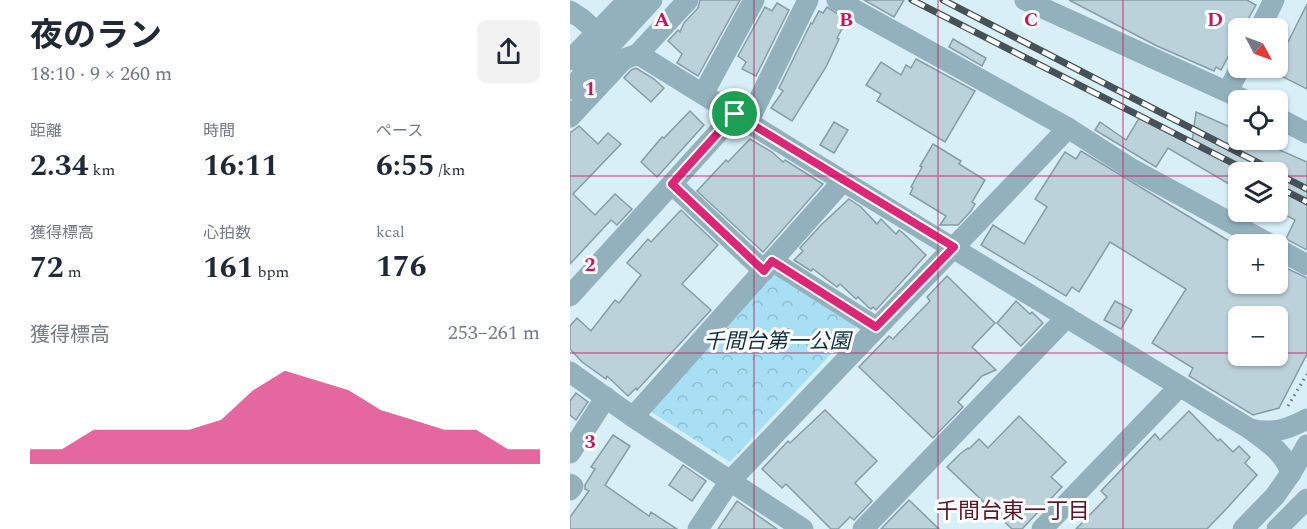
<!DOCTYPE html>
<html lang="ja">
<meta charset="utf-8">
<style>
body{margin:0;font-family:Spectral,"Noto Sans JP",serif;background:#f2f2f3;color:#1f2937;height:100vh;display:flex;flex-direction:column;font-size:22px;white-space:nowrap}
*{box-sizing:border-box;margin:0}
p{font-size:20px;color:#747a83}
.icon{flex:none;width:33px;height:33px;fill:none;stroke:currentColor;stroke-width:2;stroke-linecap:round;stroke-linejoin:round}
.map{position:relative;flex:1;overflow:hidden}
.drawer{display:flex;flex-direction:column;background:#fff;width:570px}
.drawer>*{flex:none}
.needle{width:39px;rotate:131deg}
.controls{position:absolute;left:658px;top:18px;display:grid;gap:12px}
.controls a{display:grid;place-items:center;width:60px;height:60px;border-radius:9px;background:#fff;box-shadow:0 2px 4px #0004;font-size:30px}
.pin{position:absolute;display:grid;place-items:center;width:51px;height:51px;color:#fff;margin:-26px;border:3px solid #fff;border-radius:50%;box-shadow:0 2px 6px #0007}
.round{display:grid;place-items:center;flex:none;width:63px;height:63px;border-radius:9px;background:#f2f2f3}
.overview{display:flex;align-items:center;justify-content:space-between;height:102px;padding:0 30px}
h1{font-size:33px;font-weight:700;line-height:45px}
.stats{display:grid;grid-template-columns:repeat(3,1fr);gap:9px;height:102px;padding:6px 30px}
.stats div{display:grid;align-content:center}
.stats b{font-size:30px;font-weight:700}
.stats small{font-size:16px;font-weight:400}
.stats p{font-size:16px}
.chart{height:168px;padding:12px 30px}
.chart p{display:flex;justify-content:space-between}
.chart svg{width:100%;height:108px;margin-top:6px;fill:#db2777;opacity:.7}
main{display:flex;flex:1;min-height:0}
.map>svg:first-child{display:block}
.park{fill:url(#park-crowns)}
.building{fill:#bcd2db;stroke:#879da5;stroke-width:1.5;fill-rule:evenodd}
.lines{fill:none;stroke-linecap:round;stroke-linejoin:round}
.path{stroke:#67767b;stroke-width:3;stroke-dasharray:1.5 4.5;stroke-linecap:butt}
.minor{stroke:#93b1bd;stroke-width:21}
.rail-casing{stroke:#465257;stroke-width:7}
.rail{stroke:#fff;stroke-width:4.5;stroke-dasharray:14;stroke-linecap:butt}
.minor-bridge{stroke:#93b1bd;stroke-width:21}
.route-casing{stroke:#fff;stroke-width:12}
.route{stroke:#db2777;stroke-width:8}
.grid{fill:none;stroke:#c2185b;stroke-width:1.5;stroke-opacity:0.55}
.labels{text-anchor:middle;stroke-width:6;stroke-linejoin:round;paint-order:stroke}
.park-label{font-size:21px;font-style:italic;fill:#0f323e;stroke:#fff}
.neighbourhood-label{font-size:22px;fill:#5c1726;stroke:#fff}
.grid-label{font-size:20px;text-anchor:middle;font-weight:bold;fill:#c2185b;stroke:#fff;stroke-width:6;stroke-linejoin:round;paint-order:stroke}
</style>
<main>
<section class="drawer">
<div class="overview"><div><h1>夜のラン</h1><p>18:10 · 9 × 260 m</p></div><a class="round"><svg class="icon" aria-label="share" viewBox="0 0 24 24"><path d="M12 15V3M7 8l5-5 5 5M5 13v7h14v-7"/></svg></a></div>
<div class="stats">
<div><p>距離</p><b>2.34<small> km</small></b></div>
<div><p>時間</p><b>16:11</b></div>
<div><p>ペース</p><b>6:55<small> /km</small></b></div>
</div>
<div class="stats">
<div><p>獲得標高</p><b>72<small> m</small></b></div>
<div><p>心拍数</p><b>161<small> bpm</small></b></div>
<div><p>kcal</p><b>176</b></div>
</div>
<div class="chart"><p><span>獲得標高</span>253–261 m</p>
<svg viewBox="0 0 160 44" preserveAspectRatio="none"><path d="M0 44V38L10 38L20 30L30 30L40 30L50 30L60 26L70 14L80 6L90 10L100 14L110 22L120 26L130 30L140 30L150 38L160 38V44z"/></svg>
</div>
</section>
<div class="map">
<svg width="737" height="529" viewBox="0 0 737 529">
<defs>
<pattern id="park-crowns" width="20" height="18" patternUnits="userSpaceOnUse" patternTransform="scale(1.5)"><rect width="20" height="18" fill="#a8dff4"/><path d="M2 6a3 3 0 1 1 6 0M12 15a3 3 0 1 1 6 0" fill="none" stroke="#8fbed0"/></pattern>
</defs>
<rect width="100%" height="100%" fill="#d8eff8"/>
<path class="park" d="M204,272L290,323L160,462L78,410Z"/>
<g class="building">
<path d="M130,0H170L128,76L107,63L112,54L98,41L108,30L110,32L114,23L128,8Z"/>
<path d="M294,0H334L324,17Z"/>
<path d="M499,0H677L686,5L673,28H669V36L651,70L646,67L644,71L587,46Z"/>
<path d="M207,3L219,10L186,76L172,69L176,62L168,56L195,7L202,11Z"/>
<path d="M737,4V89L703,72L705,68H708V62Z"/>
<path d="M257,7L277,20L267,38L269,39L256,67L222,121L201,108L213,91L209,88L241,23L242,24L249,11L253,13Z"/>
<path d="M383,39L416,58L412,66L379,47Z"/>
<path d="M346,59L405,91L375,142L307,101L311,94L296,85L311,62L331,75L336,65L341,68Z"/>
<path d="M66,68L84,79L94,88L81,102L54,78L61,70Z"/>
<path d="M120,111L134,125L87,177L71,162L92,137L94,138Z"/>
<path d="M626,112L669,131V140H687L737,162V250L716,239L725,220L708,211V172H669V190L598,148L586,167L525,130L530,122L556,140L571,115L622,142Z"/>
<path d="M264,122L278,130L264,153L250,145Z"/>
<path d="M9,126L28,144L38,133L51,144L3,194L25,215L45,194L62,209L47,225L41,220L0,264V133Z"/>
<path d="M180,139L202,152L213,162L215,160L253,184L193,252L127,191L156,160L158,162Z"/>
<path d="M363,144L391,161L389,164L415,180L402,202L405,204L401,211L388,225H370L376,216L340,194L343,188L341,187L352,167L350,166Z"/>
<path d="M511,151L669,247V284H708V264L737,278V354L709,408L683,415L619,376L623,368L582,343L616,289L540,242L509,292L502,287L496,296L411,245L423,225L454,244L477,207L465,199L495,152L506,159ZM669,316H708V356H669Z"/>
<path d="M279,199L291,207L307,224L311,219L326,234L329,230L333,233L356,255L306,310L303,307L301,309L298,307L288,297L286,299L270,284L267,287L243,269L241,271L224,260L233,251L230,248L251,225Z"/>
<path d="M111,210L148,245L112,284L141,310L67,390L66,388L58,396L37,376L36,379L12,362L0,349V326L7,318L21,331L45,300L49,303L71,275L57,263L78,239L81,242Z"/>
<path d="M377,276L425,323L402,347L426,370L412,376L388,402L393,407L363,438L289,367L319,336L323,339L360,301L357,297Z"/>
<path d="M446,301L460,314L462,312L473,323L451,346L427,323Z"/>
<path d="M545,301L562,310L551,329L534,320Z"/>
<path d="M6,393L18,402L6,420L0,415V401Z"/>
<path d="M255,410L307,461L285,483L302,501L284,520L280,517L268,529H261L216,484L212,488L192,469L218,441L220,443Z"/>
<path d="M619,411L648,441L650,439L663,452L669,446L680,457L675,463L687,475L659,506L637,529H506L537,497L531,491L585,434L590,440Z"/>
<path d="M449,416L496,462L481,477L492,487L452,529H442L377,467L390,454L398,448L399,449L409,439L418,448Z"/>
<path d="M43,435L60,446L35,485L79,516L81,512L107,529H0V517L19,491L15,489V485L25,469L21,467Z"/>
<path d="M113,465L136,481L122,501L99,485Z"/>
<path d="M339,500L369,529H311Z"/>
<path d="M167,501L207,529H148Z"/>
</g>
<g class="lines">
<path class="path" d="M718,406L737,374"/>
<g class="minor">
<path d="M267,0L498,128L562,169L700,244"/>
<path d="M455,0L675,100"/>
<path d="M0,11L11,18L28,33"/>
<path d="M690,28L704,0"/>
<path d="M68,54L273,181L680,429C697,442 714,452 721,473"/>
<path d="M0,60L58,0"/>
<path d="M658,91L670,68"/>
<path d="M133,94L184,0"/>
<path d="M0,117L54,59L68,54L118,0"/>
<path d="M708,118L737,133"/>
<path d="M178,122L238,0"/>
<path d="M273,181L202,261L306,327"/>
<path d="M102,184L194,271"/>
<path d="M708,249L737,265"/>
<path d="M0,296L165,114"/>
<path d="M0,372L63,417L233,529"/>
<path d="M63,417L202,261"/>
<path d="M680,429C704,434 716,430 737,419"/>
<path d="M0,453L36,397"/>
<path d="M0,484L3,486L0,490"/>
<path d="M128,529L160,481L498,128"/>
<path d="M293,529L497,317"/>
<path d="M472,529L610,386"/>
<path d="M673,529L705,496L721,473L737,445"/>
<path d="M707,529L737,499"/>
</g>
<defs>
<g id="rail">
<path d="M342,0L680,172"/>
<path d="M373,0L706,172"/>
<path d="M708,174L737,189"/>
<path d="M708,187L737,202"/>
</g>
</defs>
<use href="#rail" class="rail-casing"/>
<use href="#rail" class="rail"/>
<path class="minor-bridge" d="M0,89L82,0"/>
</g>
<g class="lines">
<defs>
<path id="route" d="M165,114L384,247L306,327L202,261L194,271L102,184Z"/>
</defs>
<use href="#route" class="route-casing"/>
<use href="#route" class="route"/>
</g>
<path class="grid" d="M184,0V529M368,0V529M553,0V529M0,176H669M708,176H737M0,353H669M708,353H737"/>
<g class="labels">
<g class="park-label">
<text x="207" y="348">千間台第一公園</text>
</g>
<g class="neighbourhood-label">
<text x="443" y="518">千間台東一丁目</text>
</g>
</g>
<g class="grid-label">
<text x="92" y="26">A</text>
<text x="276" y="26">B</text>
<text x="461" y="26">C</text>
<text x="645" y="26">D</text>
<text x="20" y="95">1</text>
<text x="20" y="271">2</text>
<text x="20" y="448">3</text>
</g>
</svg>
<div class="controls">
<a><svg class="needle" viewBox="-14 -14 28 28"><path d="M0-13l5 13h-10z" fill="#e53935"/><path d="M0 13l5-13h-10z" fill="#747a83"/></svg></a>
<a><svg class="icon" aria-label="locate" viewBox="0 0 24 24"><circle cx="12" cy="12" r="6"/><path d="M12 2v4M12 18v4M2 12h4M18 12h4"/></svg></a>
<a><svg class="icon" aria-label="layers" viewBox="0 0 24 24"><path d="M12 4l9 5-9 5-9-5zM3 14l9 5 9-5"/></svg></a>
<a>+</a>
<a>−</a>
</div>
<div class="pin" style="left:165px;top:114px;background:#1e9e55"><svg class="icon" aria-label="arrive" viewBox="0 0 24 24"><path d="M6 21V4h12l-3 4 3 4H6"/></svg></div>
</div>
</main>
